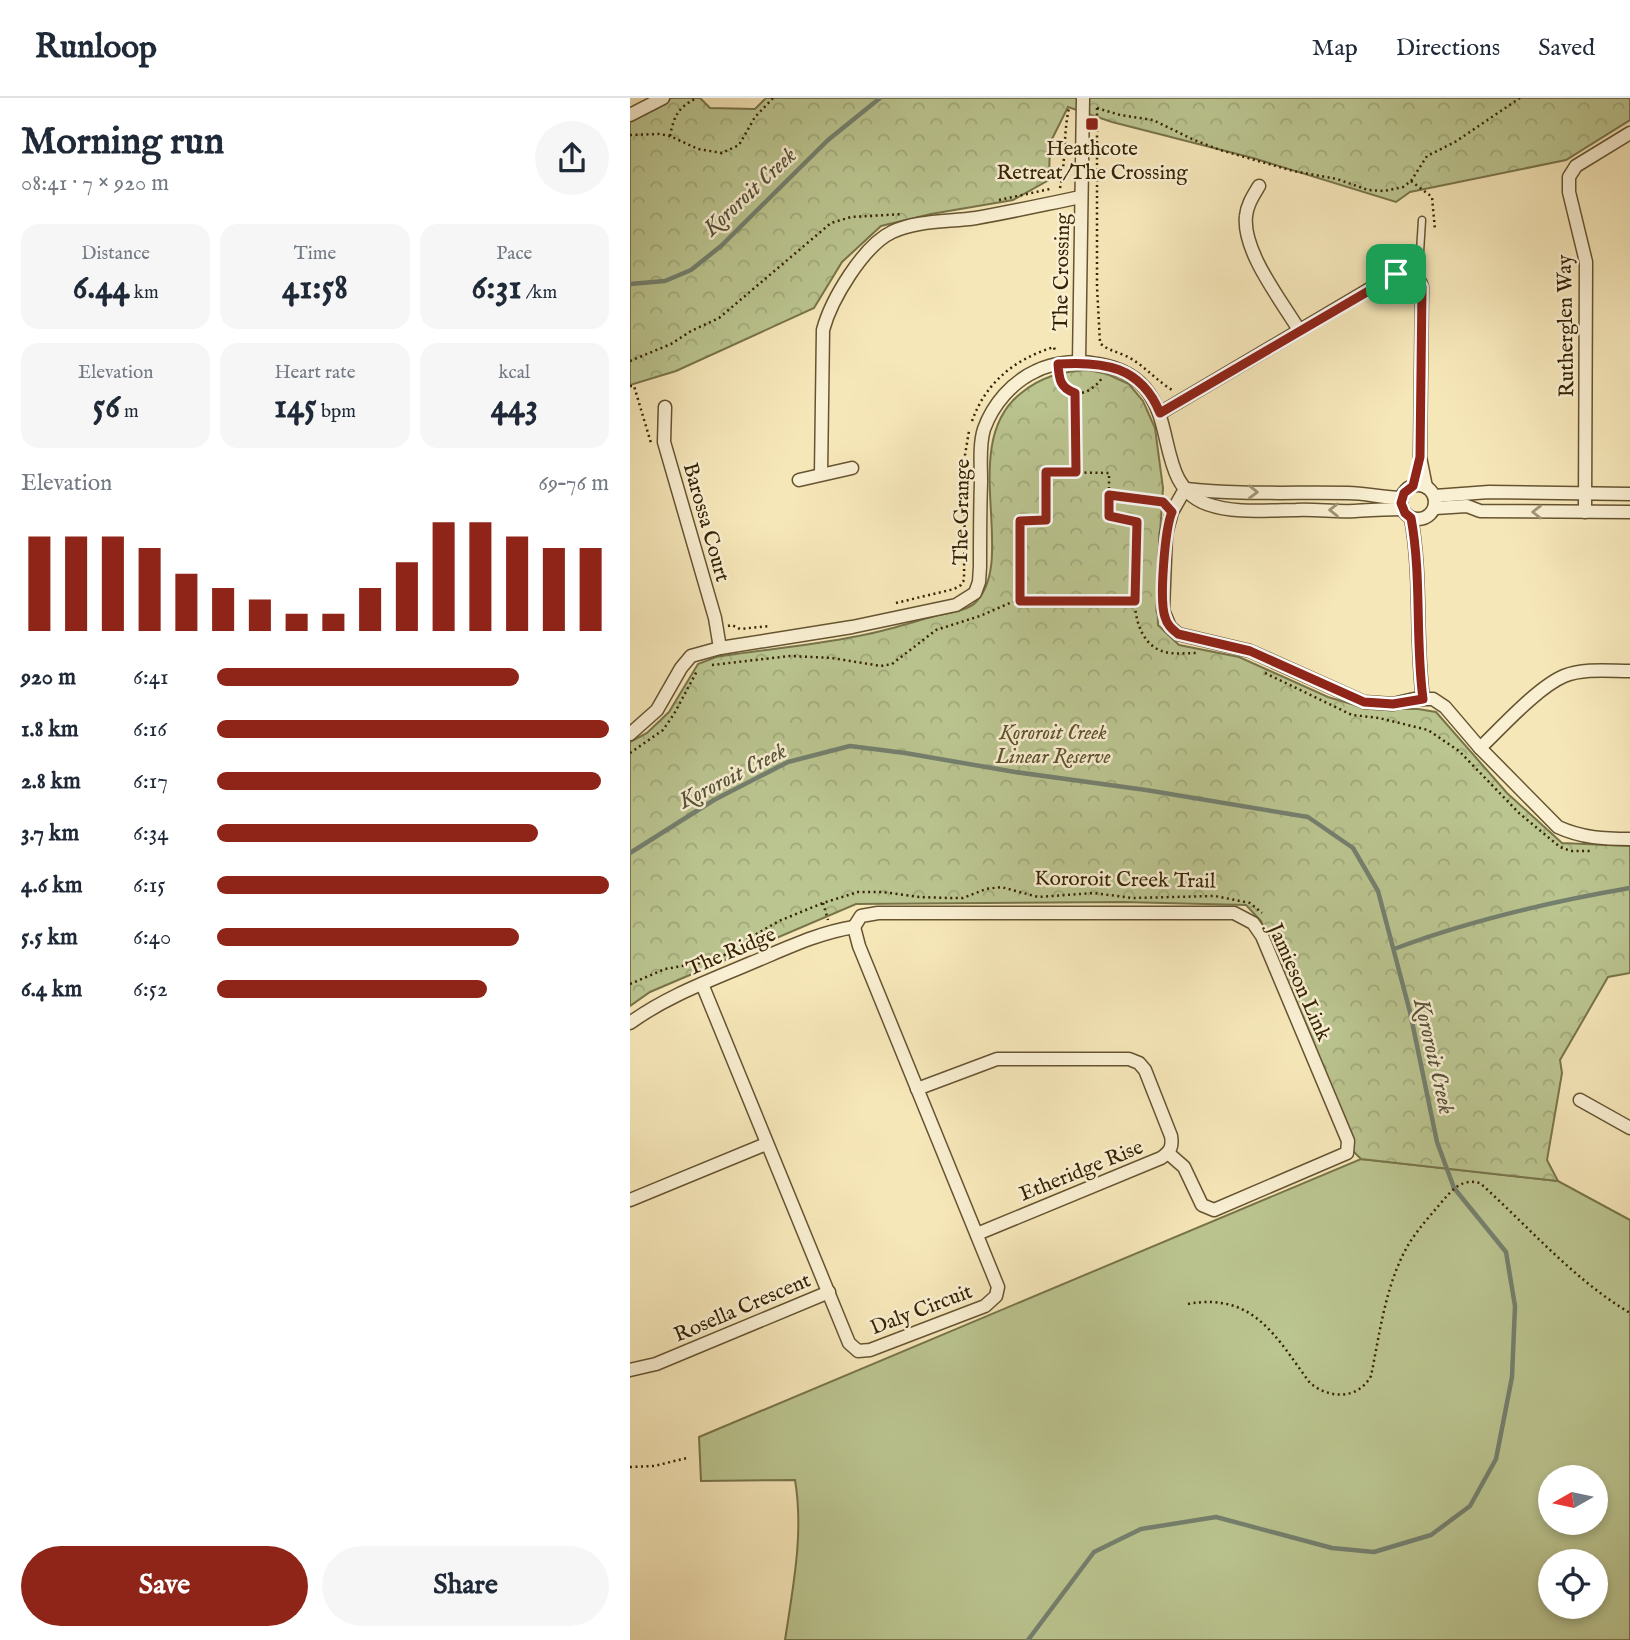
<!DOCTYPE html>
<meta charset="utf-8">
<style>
body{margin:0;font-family:"IM FELL English",serif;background:#f6f6f7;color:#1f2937;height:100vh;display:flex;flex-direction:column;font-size:26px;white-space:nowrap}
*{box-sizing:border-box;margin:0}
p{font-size:23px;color:#747a83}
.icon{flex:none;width:38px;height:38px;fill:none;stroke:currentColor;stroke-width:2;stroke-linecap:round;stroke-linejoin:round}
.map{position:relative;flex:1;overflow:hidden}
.side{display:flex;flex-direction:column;background:#fff;width:630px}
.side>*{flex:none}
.needle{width:46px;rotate:261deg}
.controls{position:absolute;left:908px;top:1367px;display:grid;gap:14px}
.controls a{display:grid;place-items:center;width:70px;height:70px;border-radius:50%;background:#fff;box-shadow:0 4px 10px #0003;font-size:35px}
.pin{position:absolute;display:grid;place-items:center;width:60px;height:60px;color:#fff;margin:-30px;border-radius:14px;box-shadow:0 4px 10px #0006}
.round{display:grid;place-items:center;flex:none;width:74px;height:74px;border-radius:37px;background:#f6f6f7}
.overview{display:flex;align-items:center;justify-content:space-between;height:119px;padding:0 21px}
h1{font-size:38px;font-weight:700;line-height:52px}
.figures{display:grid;grid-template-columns:repeat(3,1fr);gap:10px;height:119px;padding:7px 21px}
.figures div{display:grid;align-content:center;border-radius:18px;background:#f6f6f7;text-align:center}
.figures b{font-size:35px;font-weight:700}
.figures small{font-size:19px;font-weight:400}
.figures p{font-size:19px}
.chart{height:196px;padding:14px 21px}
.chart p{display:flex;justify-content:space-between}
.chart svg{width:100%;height:126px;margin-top:7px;stroke:#8f2418;stroke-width:6}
.action{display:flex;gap:14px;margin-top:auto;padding:14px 21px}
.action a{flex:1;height:80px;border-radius:42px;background:#8f2418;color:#fff;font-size:28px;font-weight:700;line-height:80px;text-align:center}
.action a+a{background:#f6f6f7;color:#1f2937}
ul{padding:0 21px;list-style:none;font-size:23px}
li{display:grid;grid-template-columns:112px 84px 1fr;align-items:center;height:52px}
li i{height:18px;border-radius:9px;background:#8f2418}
header{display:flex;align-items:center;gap:42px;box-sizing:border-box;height:98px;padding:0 35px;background:#fff;border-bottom:2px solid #e0e1e3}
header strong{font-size:33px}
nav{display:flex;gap:38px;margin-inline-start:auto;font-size:24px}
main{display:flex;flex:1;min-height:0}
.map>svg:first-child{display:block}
.grass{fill:#bbc590;stroke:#78744a;stroke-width:2;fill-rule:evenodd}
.park{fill:url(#park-crowns);stroke:#78744a;stroke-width:2}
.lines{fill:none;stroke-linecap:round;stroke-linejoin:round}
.stream{stroke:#74806f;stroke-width:4.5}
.lane-casing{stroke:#665431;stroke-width:9}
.street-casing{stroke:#665431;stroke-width:15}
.path{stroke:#362304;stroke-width:2.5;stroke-dasharray:2 3.5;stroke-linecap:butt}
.lane{stroke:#f9efd2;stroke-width:6}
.street{stroke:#f9efd2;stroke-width:12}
.oneway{stroke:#a19375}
.route-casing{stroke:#fff;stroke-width:14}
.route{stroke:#8f2418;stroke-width:9}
.poi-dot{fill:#8f2418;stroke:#f9efd2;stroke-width:2.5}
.labels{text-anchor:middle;stroke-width:5;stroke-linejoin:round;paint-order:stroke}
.poi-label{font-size:21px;fill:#362304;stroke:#f9efd2}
.street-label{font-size:21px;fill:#362304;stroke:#f9efd2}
.park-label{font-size:21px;font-style:italic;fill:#5e542e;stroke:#f9efd2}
.water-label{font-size:23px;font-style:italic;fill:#55523a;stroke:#f9efd2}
</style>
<header>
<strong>Runloop</strong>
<nav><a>Map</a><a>Directions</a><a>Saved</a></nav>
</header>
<main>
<section class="side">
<div class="overview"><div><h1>Morning run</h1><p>08:41 · 7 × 920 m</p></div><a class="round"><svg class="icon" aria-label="share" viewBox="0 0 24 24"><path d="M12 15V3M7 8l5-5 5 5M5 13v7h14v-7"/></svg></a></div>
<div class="figures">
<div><p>Distance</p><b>6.44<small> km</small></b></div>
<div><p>Time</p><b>41:58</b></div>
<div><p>Pace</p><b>6:31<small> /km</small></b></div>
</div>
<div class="figures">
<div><p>Elevation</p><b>56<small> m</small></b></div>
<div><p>Heart rate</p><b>145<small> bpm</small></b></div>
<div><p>kcal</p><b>443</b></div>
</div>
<div class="chart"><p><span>Elevation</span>69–76 m</p>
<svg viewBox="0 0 160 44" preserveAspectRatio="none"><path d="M5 44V11M15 44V11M25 44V11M35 44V15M45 44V24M55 44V29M65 44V33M75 44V38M85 44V38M95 44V29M105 44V20M115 44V6M125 44V6M135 44V11M145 44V15M155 44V15"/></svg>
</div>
<ul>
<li><b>920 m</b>6:41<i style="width:77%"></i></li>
<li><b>1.8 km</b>6:16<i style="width:100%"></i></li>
<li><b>2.8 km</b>6:17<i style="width:98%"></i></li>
<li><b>3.7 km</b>6:34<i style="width:82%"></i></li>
<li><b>4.6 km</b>6:15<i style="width:100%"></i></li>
<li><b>5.5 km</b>6:40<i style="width:77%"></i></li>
<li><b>6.4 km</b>6:52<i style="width:69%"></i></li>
</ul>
<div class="action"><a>Save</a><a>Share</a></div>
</section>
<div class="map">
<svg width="1000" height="1542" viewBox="0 0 1000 1542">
<defs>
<pattern id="park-crowns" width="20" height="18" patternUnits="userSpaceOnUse" patternTransform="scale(1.75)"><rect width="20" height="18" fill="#bbc590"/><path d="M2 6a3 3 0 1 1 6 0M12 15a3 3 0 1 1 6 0" fill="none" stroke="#a1a97b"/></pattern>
</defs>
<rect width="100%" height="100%" fill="#f6e7b9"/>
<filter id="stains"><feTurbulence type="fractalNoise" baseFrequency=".00286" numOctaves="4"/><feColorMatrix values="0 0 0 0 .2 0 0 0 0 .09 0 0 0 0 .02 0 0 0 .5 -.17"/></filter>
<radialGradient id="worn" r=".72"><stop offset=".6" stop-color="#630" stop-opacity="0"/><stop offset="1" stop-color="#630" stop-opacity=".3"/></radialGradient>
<path class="grass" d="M731,1061L928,1083L1000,1122V1542H155C163,1489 174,1435 165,1382L71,1383L69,1339ZM920,1379H966V1424H920ZM920,1463H966V1508H920Z"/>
<g class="park">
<path d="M41,0H70L80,10L125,11L136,0H1000V22L936,62L780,94L766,104L623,60L482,24L438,9L420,45L419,82L383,102L301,116L251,128L212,164L184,210L46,273L0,287V22Z"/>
<path d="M458,272L477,276L499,286L513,303L525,330L533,390L527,480L528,527L549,547L609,559L698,599L738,611H788L806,614L877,695L932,745L1000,748V875L978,879L930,962L932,975L917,1062L928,1083L731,1061L724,1054L682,940L631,823L616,807L493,804L226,806L20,894L0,908V644L17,635L39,614L68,566L86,559C136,551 188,547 238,536C261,531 283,524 305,518C316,515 337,513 345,505C389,462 327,347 390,296C410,279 432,273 458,272Z"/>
</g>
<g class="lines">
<g class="stream">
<path d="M0,186L35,183L61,172L91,148L198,42L250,0"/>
<path d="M0,755L84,702L158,664L220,648L275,655L385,674L516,692L678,719L723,750L748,793L780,914L807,1044L824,1090L876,1154L885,1208L882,1279L866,1361L840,1408L801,1437L744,1454L702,1450L586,1419L511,1431L464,1454L398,1542"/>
<path d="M764,851C841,822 919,804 1000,790"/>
</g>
<defs>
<path id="lane" d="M785,177L790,154L792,122"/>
<g id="street">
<path d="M0,17L33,0"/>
<path d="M629,88C623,98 617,107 616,118C612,153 651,202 669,232"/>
<path d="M449,265L453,0"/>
<path d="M35,309L34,344L85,520L90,550"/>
<path d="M530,315L760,179C773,172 787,173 792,189L790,359L796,389"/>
<path d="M191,376L193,232C201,202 233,148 262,134C287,122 320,124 346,120C381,114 416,106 451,99"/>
<path d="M169,382L222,370"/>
<circle cx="788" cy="404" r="17"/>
<path d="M555,391L542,414L536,436L533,512L540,529L548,536L620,553L734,604L763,606L784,601H803L815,609L850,650L928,729C952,740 974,741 1000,741"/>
<path d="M556,391C609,397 664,394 718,395C736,395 753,400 772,400"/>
<path d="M805,398L859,394L1000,396"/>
<path d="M805,410L837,408L850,413L1000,414"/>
<path d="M955,414L956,164L939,94V79L946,68L1000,35"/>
<path d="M781,420C792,479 785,541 793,601"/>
<path d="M0,636L27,612L51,570L61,558L90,550L222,529L326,507L345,495L349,484L350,469C350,440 350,412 351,384C351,366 349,347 354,331C363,306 382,284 406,273C424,264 448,262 468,266C563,282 513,383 577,406C605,416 637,412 666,412C686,411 705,414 725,413C741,412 756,411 772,411"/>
<path d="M850,650C872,629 908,589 934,578C954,570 979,573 1000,573"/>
<path d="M224,829L231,818L248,815H604L623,825L632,838L718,1043L717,1055L584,1112L572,1107L554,1069L538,1055"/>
<path d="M72,886L219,1245L228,1253L240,1252L355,1208L366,1198L368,1189L229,848L224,829"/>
<path d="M0,925C37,898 79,883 121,865C155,851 187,835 224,829"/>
<path d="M287,991L367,961H499L509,965L515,972L541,1038C543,1049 540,1054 531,1060L347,1136"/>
<path d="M950,1002L1000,1030"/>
<path d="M0,1102L136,1046"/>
<path d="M0,1272L26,1266L199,1194"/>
</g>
</defs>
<use href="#lane" class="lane-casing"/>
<use href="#street" class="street-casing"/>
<g class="path">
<path d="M467,10L490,17L523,22L562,41L590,52L663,73L707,81L738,92L754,93L773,89L781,83L797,58L825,44L890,0"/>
<path d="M467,10V189L470,245C477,252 485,253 494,257C514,266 527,284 544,293"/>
<path d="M0,37L29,36L40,38L68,51L92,55L109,47L125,19L143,0"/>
<path d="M40,38C44,18 48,9 67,0"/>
<path d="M781,83L802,99L805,132"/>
<path d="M430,90C436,64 433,37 439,10"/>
<path d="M369,102L420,91"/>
<path d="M0,263L41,246L61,233L89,220L201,125L221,119L273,116"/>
<path d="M429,277C434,303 459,299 472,280"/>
<path d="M0,288H4L21,345"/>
<path d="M445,297L446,374"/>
<path d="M342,323C356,284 385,261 424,249L425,253"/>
<path d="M479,397L534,405"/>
<path d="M390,503V423L416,422V374L479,375V418L507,424L505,503"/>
<path d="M266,505L324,491L331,487L334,482L335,357L339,333"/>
<path d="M98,528L102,527L110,531L139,528"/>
<path d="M82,567L160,558L202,560L251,568L262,566L306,532L350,518L382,504L390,503H505C505,525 514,552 540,555C549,556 559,555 568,555"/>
<path d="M635,575L722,617L749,620L798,632L829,653L889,715L930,749L941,753H963"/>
<path d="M0,655L33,632L44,616L67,573"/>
<path d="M193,805L198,822"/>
<path d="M0,886L35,871L87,862L121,839L149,823L193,805L228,794H252L289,799L319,800H333L356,791L371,789L408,799L464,795L502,800L585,798L620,805L632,815"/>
<path d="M558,1206C624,1194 646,1239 680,1285C699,1301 728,1302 741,1278C750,1234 756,1183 780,1144C789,1130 800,1118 810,1106C822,1092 831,1080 850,1085C899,1129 943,1181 1000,1215"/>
<path d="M0,1369L24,1368L57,1360"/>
</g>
<use href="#lane" class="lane"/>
<use href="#street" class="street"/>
</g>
<defs><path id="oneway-chevron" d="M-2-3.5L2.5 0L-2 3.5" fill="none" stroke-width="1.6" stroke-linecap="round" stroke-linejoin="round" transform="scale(1.75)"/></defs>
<g class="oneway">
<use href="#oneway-chevron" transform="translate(623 394) rotate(1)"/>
<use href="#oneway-chevron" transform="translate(704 412) rotate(-179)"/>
<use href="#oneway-chevron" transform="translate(907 414) rotate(-180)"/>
</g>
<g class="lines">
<defs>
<path id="route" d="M771,174L785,177L792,189L790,359L783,388L774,395L771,405L775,415L781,420C792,479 785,541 793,601L763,606L734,604L620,553L548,536C542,531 537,527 535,519C529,502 535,430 542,414L533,404L479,397V418L507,424L505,503H390V423L416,422V374H446L445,295C430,290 429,281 428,266C473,263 511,268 530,315Z"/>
</defs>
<use href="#route" class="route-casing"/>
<use href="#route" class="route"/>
</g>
<rect class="poi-dot" x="455" y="19" width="14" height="14" rx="3.5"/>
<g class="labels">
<g class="poi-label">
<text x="462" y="57">Heathcote<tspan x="462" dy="24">Retreat/The Crossing</tspan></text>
</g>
<g class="street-label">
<text transform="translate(431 174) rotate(-89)" y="7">The Crossing</text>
<text transform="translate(935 228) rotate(-91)" y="7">Rutherglen Way</text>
<text transform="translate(331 414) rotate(-89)" y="7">The Grange</text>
<text transform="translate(77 424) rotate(74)" y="7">Barossa Court</text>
<text transform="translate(495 781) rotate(1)" y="7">Kororoit Creek Trail</text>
<text transform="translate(101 853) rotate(-23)" y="7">The Ridge</text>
<text transform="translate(670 884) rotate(66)" y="7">Jamieson Link</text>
<text transform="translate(451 1072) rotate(-22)" y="7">Etheridge Rise</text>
<text transform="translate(112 1209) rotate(-23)" y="7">Rosella Crescent</text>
<text transform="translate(291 1211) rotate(-21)" y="7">Daly Circuit</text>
</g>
<g class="park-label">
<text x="423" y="641">Kororoit Creek<tspan x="423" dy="24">Linear Reserve</tspan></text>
</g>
<g class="water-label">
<text transform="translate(119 93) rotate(-43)" y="8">Kororoit Creek</text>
<text transform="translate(102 677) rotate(-27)" y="8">Kororoit Creek</text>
<text transform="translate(805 958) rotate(77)" y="8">Kororoit Creek</text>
</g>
</g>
<rect width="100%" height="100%" filter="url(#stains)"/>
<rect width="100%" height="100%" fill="url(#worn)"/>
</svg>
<div class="controls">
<a><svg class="needle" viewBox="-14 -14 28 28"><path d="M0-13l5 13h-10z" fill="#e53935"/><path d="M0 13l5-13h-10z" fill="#747a83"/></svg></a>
<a><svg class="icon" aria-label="locate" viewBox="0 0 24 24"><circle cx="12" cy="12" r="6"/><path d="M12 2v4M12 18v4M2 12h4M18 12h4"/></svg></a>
</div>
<div class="pin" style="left:766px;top:176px;background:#1e9e55"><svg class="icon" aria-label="arrive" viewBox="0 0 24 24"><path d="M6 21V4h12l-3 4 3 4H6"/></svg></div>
</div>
</main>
